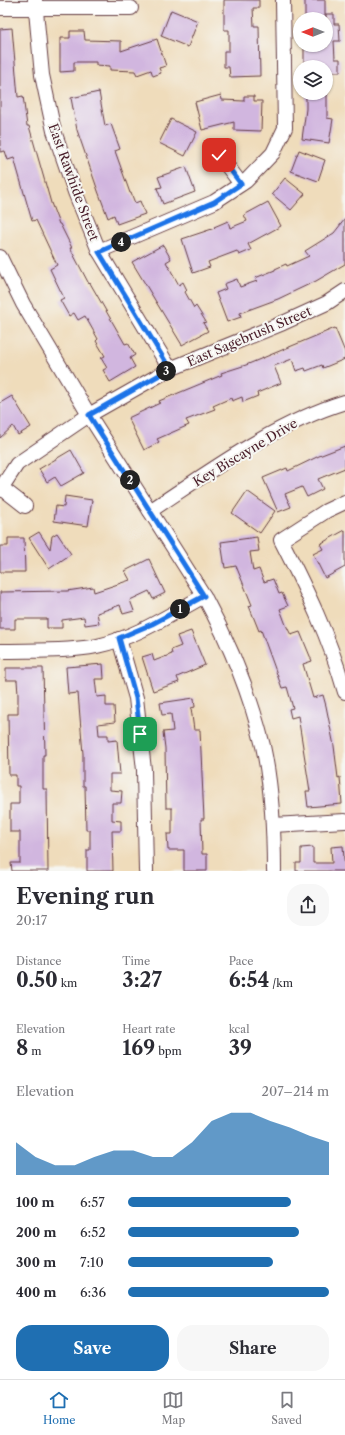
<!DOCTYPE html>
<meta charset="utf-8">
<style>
body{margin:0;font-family:"Libre Caslon Text",serif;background:#f7f7f7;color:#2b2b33;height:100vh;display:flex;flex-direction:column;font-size:15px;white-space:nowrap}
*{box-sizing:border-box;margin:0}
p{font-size:13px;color:#7c7c81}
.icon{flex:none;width:22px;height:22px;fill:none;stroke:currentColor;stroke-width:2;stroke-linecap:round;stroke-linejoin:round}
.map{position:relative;height:871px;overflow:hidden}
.sheet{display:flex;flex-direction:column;background:#fff;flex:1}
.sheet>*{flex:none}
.needle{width:26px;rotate:270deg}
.tools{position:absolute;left:293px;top:12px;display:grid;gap:8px}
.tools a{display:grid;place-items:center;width:40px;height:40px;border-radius:50%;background:#fff;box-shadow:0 1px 3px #0004;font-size:20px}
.pin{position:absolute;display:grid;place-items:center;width:34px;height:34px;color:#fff;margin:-17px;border-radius:8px;box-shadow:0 2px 6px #0006}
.km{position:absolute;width:20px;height:20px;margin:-10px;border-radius:50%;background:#222;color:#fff;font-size:11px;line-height:20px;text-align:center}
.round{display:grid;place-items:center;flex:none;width:42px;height:42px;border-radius:16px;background:#f7f7f7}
.head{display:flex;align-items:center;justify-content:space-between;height:68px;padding:0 16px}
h1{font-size:22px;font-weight:700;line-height:30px}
.metrics{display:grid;grid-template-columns:repeat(3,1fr);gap:6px;height:68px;padding:4px 16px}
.metrics div{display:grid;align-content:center}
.metrics b{font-size:20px;font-weight:700}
.metrics small{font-size:11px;font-weight:400}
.metrics p{font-size:11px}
.chart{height:112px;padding:8px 16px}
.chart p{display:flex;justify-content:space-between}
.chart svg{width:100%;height:72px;margin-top:4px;fill:#1f6fb2;opacity:.7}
.action{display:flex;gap:8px;margin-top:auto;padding:8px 16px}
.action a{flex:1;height:46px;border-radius:16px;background:#1f6fb2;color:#fff;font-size:16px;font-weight:700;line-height:46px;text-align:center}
.action a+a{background:#f7f7f7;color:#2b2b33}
ul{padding:0 16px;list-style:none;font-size:13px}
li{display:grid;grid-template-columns:64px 48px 1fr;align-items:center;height:30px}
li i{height:10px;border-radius:5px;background:#1f6fb2}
.menu{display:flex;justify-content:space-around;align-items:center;height:56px;border-top:1px solid #e1e1e2;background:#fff;font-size:11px;color:#7c7c81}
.menu a{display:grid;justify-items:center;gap:2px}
.menu .selected{color:#1f6fb2}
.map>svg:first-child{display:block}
.building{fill:#d1b6df}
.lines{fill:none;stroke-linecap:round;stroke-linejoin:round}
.minor-casing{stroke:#633b41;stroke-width:16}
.minor{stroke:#fff;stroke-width:14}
.route-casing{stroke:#fff;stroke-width:8}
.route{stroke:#1a73e8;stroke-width:5}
.labels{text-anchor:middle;stroke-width:4;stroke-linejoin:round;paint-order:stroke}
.street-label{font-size:13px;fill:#4a1f2b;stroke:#f6f6f2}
</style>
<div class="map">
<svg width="345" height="871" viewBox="0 0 345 871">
<rect width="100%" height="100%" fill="#f6f6f2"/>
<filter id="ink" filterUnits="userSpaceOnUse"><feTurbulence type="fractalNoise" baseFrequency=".025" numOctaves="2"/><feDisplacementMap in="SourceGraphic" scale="8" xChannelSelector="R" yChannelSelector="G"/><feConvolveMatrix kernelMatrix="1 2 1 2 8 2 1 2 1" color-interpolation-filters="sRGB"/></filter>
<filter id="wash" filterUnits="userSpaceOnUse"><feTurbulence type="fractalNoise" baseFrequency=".012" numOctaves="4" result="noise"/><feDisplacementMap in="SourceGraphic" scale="16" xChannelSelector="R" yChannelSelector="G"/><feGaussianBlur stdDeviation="0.9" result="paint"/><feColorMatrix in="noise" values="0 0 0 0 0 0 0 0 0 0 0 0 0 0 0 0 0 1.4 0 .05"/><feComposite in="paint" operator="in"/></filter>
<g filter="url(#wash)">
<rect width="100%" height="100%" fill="#efdcbb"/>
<g id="blocks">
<g class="building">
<path d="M224,0H259V8H253L254,26H259L260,76L230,77L229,67H224V51H229V30H224Z"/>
<rect x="305" y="0" width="20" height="19"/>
<path d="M171,10L198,21L188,47L161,36Z"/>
<path d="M326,14H334V24H339L340,41H334L335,59H340V72H326V67H311V62H304V46H326Z"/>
<path d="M12,28L18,97L23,96L27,126H29L51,203L59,224H60L72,248H70L89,284L90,283L125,344L128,343L135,355L130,358L135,367L110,382L103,370L107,368L101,358L105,356L96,341L98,339L85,316L78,320L74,313L69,316L60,300L64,298L50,269L57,265L36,220L32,221L14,158L8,160L5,151L0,152V29Z"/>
<path d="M70,31H84L85,40L121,41V51L157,39L166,66L159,68L161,73L153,76L151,70L137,75L135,71L110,70V66L96,65V62H74V71L60,72V38H70Z"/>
<path d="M99,92L105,126L111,124L120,149L115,151L130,193H131L135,203L140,201L145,214L117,224L114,215L108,218L98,191L77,130L71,98Z"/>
<path d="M306,93H327V118L333,119L329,143L302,139L306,109Z"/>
<path d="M221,95L222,100L244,101V96H254V101H262L261,131L234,130V122L202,130L195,102Z"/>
<path d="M171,119L197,132L185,156L159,143Z"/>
<path d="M299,150L325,160L318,181L291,171Z"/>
<path d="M186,167L195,192L163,204L157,188L162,187L158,177Z"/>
<path d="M285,178L305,194L291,210L272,194Z"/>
<path d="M268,202L281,226L248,244L251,250L239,255L237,251L208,262L210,267L193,273L182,239L215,228L214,227L228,221L230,228L247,221L244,215Z"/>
<path d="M345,219V264L316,281L278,299L240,313L241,317L227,322L216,293L226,289L224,284L237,279L240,287L257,281L255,278L275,270V269L286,264L287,266L309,256L305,251L334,233Z"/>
<path d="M163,245L171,259L166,262L179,285L183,282L187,290L185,292L194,308L196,306L206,322L203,323L208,331L182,345L132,262Z"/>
<path d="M335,328L345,352V359L323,368L322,365L306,371L305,368L296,371L292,359L274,366L281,383L257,393L258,396L243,402L242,397L232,401L231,398L213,406L215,409L186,420L189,425L157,439L159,442L144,450L128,418L160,403L159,401L222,375L221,373L246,365Z"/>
<path d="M12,396L31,427L18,435L13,426L0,438V403Z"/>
<path d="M345,446V468L318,479L323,489L307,497L302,487L285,494L291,507L278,512L263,478L287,468L288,471L319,456Z"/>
<path d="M71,450L84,473L61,486L55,477L47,482L39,469Z"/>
<path d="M247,491L275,511L260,533L232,513Z"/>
<path d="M65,496L92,500L88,526L54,521L56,506L64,507Z"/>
<path d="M345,530V567L325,578L313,554L323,549L320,544Z"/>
<path d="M39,532L50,549L52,536L57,533L71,554L49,569L29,538Z"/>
<path d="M257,537L259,551L250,552L253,571L259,569L264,582L273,579L279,594L282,593L288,606L280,609L286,625L291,635L300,632L312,661L303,664L313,698L323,695L326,706L334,746L338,778L340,777L342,804L308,807L306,791H310L298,716L291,718L289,709L293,708L287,687L282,688L261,630L259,631L249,606L252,605L236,566L225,568L221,542Z"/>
<path d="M8,538H24L25,572H0V546H8Z"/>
<path d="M149,559L165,593L153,599L149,591L130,600L134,611L123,614L120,605L97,613L99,623L85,625L84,617L62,620V628H47V619H15V629H0V592L67,591L93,587L94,592L130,580L125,571Z"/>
<path d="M191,631L205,665L177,677L179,682L153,691L142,657L152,654L154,661L172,654L171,650L181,646L177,636Z"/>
<path d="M103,664L104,679H95L97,697L106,696V706H114L115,722L98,724L99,735H108V741L117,740L120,774H110V790L122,791L121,803H112V820L121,821V831H112L113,871H87V850H90V830H86L85,786H83V754L78,693L68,694L66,667Z"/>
<path d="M6,668H43L45,755H43V789H47L48,871H12L11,863H20V832H10V804H19V786H16V775H9L8,714H18V695L17,680H6Z"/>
<path d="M194,698L195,707L191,708L194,730H200L204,819H201L202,854H207V871H184V850H168L167,834H172V808H166L165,748L163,732L173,731L171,714L162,715L160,703Z"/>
<path d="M343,846L345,871H296V863H301V848L313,847V863H332L331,847Z"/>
</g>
</g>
</g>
<g filter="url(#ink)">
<use href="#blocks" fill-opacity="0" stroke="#633b41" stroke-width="1"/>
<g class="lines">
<defs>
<g id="minor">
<path d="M35,0L42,75L54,131L75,192L99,251L170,369"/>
<path d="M0,8H131"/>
<path d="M219,155L241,184"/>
<path d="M99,251L214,202L246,181L273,153L285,128L283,0"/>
<path d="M0,257L23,304L89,415L204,596C230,644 250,693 263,746C272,787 274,829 274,871"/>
<path d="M2,488L25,506"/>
<path d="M0,490L17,464L89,415L170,369L283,323L327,303L345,291"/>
<path d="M345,502L326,511L281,540C307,591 329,636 345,692"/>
<path d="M150,511C212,470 274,424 345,402"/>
<path d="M119,639L136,698L144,770L146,871"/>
<path d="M0,651C31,650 67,652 97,646C135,638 171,614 204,596"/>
<path d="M273,825L345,821"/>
</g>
</defs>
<use href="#minor" class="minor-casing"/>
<use href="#minor" class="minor"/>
</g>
</g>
<g class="lines" filter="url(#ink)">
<defs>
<path id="route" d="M140,734L136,698L119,638L152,624L204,596L89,415L170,369L99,252L214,202L241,184L219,155"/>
</defs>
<use href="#route" class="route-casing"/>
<use href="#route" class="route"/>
</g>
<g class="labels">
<g class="street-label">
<text transform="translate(74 182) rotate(70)" y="5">East Rawhide Street</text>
<text transform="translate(249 336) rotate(-23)" y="5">East Sagebrush Street</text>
<text transform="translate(245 452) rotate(-31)" y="5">Key Biscayne Drive</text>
</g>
</g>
</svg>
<div class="tools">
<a><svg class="needle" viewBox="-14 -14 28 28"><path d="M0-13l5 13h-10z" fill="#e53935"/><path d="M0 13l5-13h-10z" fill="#7c7c81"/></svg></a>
<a><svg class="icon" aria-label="layers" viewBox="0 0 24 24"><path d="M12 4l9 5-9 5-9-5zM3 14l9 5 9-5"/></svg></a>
</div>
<div class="pin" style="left:140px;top:734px;background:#1e9e55"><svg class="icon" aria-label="arrive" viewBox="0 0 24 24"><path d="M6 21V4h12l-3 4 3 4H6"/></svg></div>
<div class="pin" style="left:219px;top:155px;background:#d93025"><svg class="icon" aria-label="check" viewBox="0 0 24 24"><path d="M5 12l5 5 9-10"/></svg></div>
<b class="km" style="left:180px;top:609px">1</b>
<b class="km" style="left:130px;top:480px">2</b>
<b class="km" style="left:166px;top:371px">3</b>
<b class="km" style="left:121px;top:242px">4</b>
</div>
<section class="sheet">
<div class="head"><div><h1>Evening run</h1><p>20:17</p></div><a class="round"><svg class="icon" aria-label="share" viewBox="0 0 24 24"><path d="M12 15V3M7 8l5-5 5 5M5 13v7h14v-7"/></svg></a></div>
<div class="metrics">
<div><p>Distance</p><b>0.50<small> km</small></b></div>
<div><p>Time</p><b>3:27</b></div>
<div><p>Pace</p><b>6:54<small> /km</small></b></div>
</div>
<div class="metrics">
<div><p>Elevation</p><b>8<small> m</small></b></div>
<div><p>Heart rate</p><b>169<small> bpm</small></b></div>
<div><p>kcal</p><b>39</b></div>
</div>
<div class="chart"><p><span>Elevation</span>207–214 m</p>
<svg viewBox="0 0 160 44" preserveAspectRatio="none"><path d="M0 44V24L10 33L20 38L30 38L40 33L50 29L60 29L70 33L80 33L90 24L100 11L110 6L120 6L130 11L140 15L150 20L160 24V44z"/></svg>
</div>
<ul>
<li><b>100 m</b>6:57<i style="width:81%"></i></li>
<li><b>200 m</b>6:52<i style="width:85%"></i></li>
<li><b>300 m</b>7:10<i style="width:72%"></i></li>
<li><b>400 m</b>6:36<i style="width:100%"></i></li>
</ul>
<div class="action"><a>Save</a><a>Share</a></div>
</section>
<nav class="menu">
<a class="selected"><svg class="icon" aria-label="home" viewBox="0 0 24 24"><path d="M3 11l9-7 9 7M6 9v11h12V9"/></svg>Home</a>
<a><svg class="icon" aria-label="map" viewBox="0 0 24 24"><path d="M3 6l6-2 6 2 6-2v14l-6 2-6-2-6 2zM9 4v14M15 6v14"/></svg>Map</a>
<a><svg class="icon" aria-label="saved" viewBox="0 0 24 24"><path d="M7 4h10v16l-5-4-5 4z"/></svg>Saved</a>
</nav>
